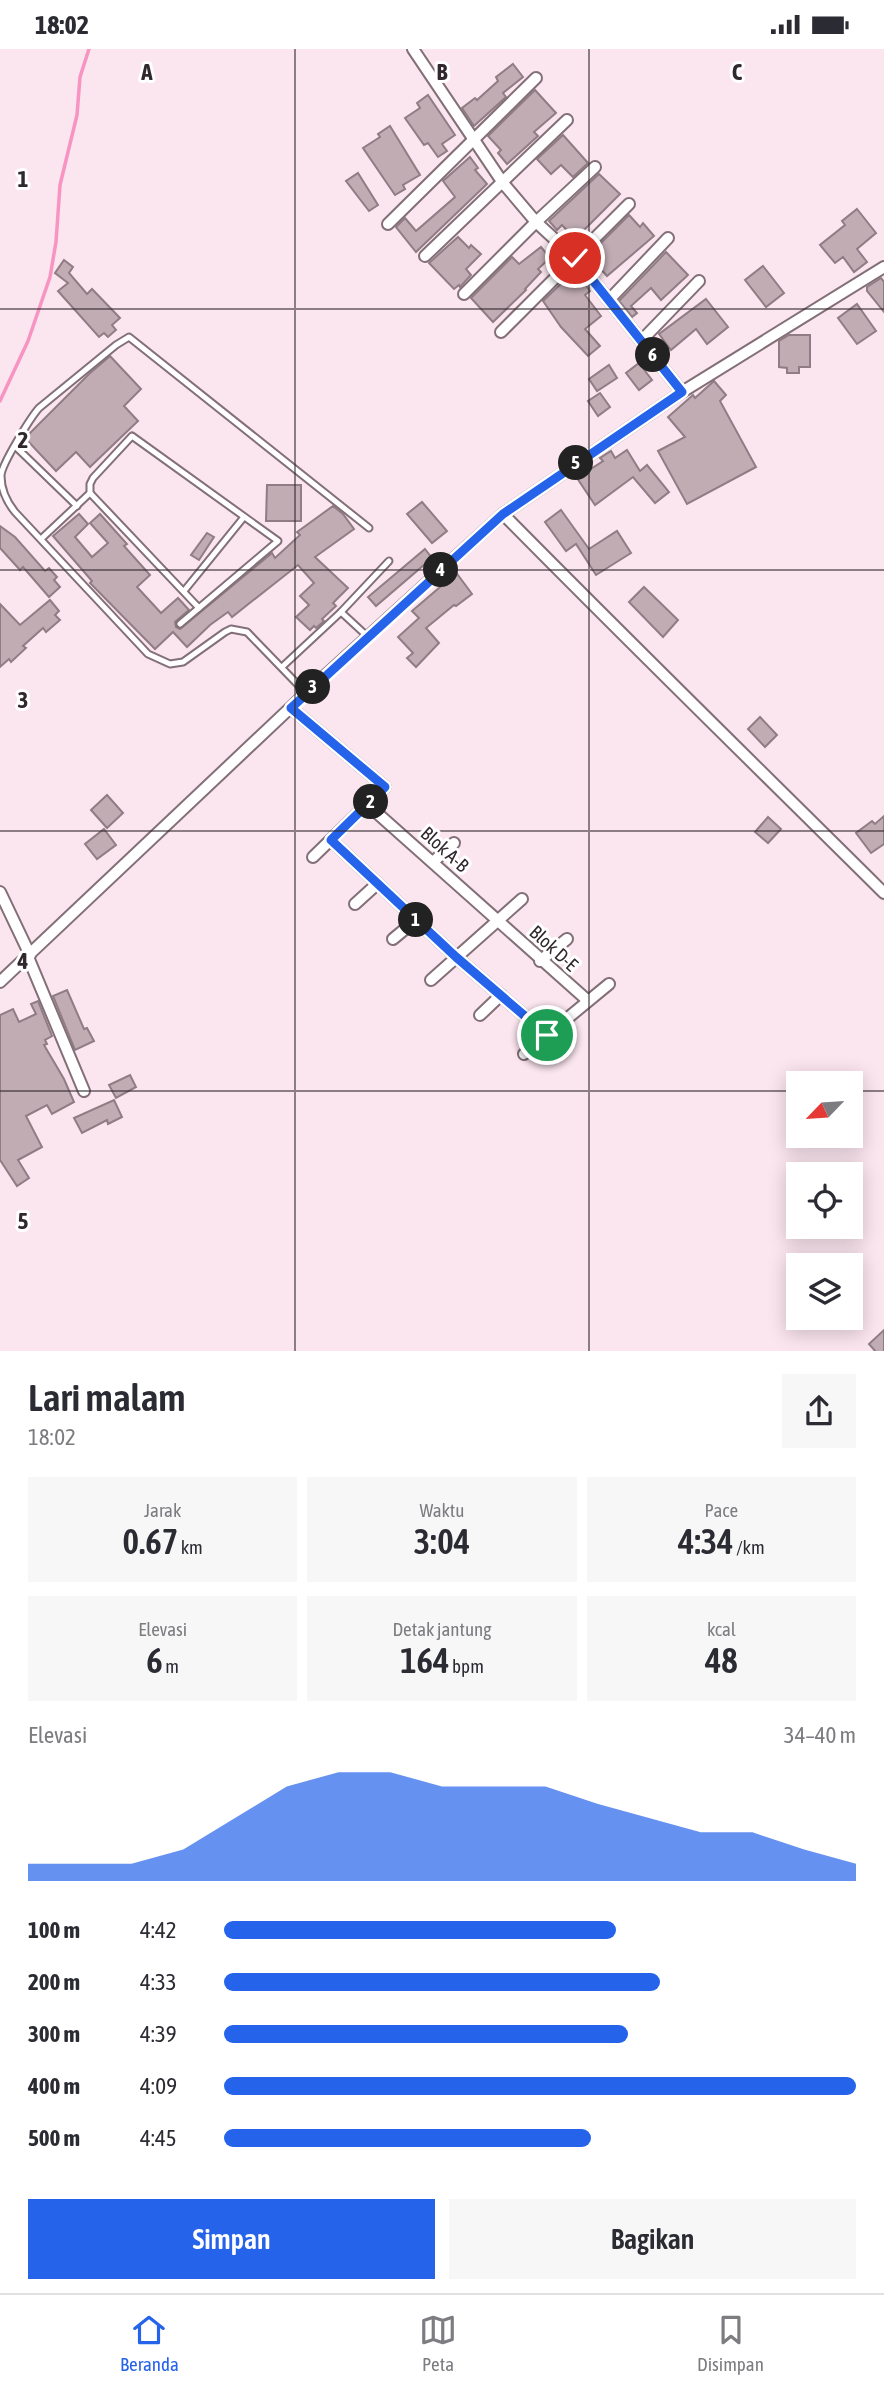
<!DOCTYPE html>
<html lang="id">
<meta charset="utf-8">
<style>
body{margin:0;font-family:"Asap Condensed",sans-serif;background:#f7f7f7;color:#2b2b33;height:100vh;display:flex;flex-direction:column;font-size:26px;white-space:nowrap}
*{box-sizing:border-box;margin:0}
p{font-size:23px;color:#7c7c81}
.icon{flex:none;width:38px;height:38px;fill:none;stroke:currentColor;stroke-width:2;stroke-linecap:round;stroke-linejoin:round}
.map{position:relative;height:1302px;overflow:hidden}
.side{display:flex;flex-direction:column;background:#fff;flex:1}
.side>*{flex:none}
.needle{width:46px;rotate:245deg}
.tools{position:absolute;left:786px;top:1022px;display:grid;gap:14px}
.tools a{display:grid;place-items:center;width:77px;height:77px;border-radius:0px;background:#fff;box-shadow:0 4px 18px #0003;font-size:35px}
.pin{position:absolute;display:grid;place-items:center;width:60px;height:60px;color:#fff;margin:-30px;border:4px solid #fff;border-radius:50%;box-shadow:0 2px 7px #0007}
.km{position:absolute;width:35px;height:35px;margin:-18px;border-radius:50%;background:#222;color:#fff;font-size:19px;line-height:35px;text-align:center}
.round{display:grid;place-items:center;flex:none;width:74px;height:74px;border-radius:0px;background:#f7f7f7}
.overview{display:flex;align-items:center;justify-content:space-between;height:119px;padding:0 28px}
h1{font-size:38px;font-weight:600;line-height:52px}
.metrics{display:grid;grid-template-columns:repeat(3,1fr);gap:10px;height:119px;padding:7px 28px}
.metrics div{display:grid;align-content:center;border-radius:0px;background:#f7f7f7;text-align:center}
.metrics b{font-size:35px;font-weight:600}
.metrics small{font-size:19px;font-weight:400}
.metrics p{font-size:19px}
.chart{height:196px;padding:14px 28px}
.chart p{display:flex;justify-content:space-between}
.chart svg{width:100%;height:126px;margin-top:7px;fill:#2563eb;opacity:.7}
.action{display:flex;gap:14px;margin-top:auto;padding:14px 28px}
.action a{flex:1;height:80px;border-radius:0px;background:#2563eb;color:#fff;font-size:28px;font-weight:600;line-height:80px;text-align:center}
.action a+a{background:#f7f7f7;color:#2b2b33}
ul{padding:0 28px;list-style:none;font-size:23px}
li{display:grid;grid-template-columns:112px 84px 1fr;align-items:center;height:52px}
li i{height:18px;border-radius:9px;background:#2563eb}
.status{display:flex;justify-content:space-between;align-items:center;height:49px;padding:0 35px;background:#fff;direction:ltr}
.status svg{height:19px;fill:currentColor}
.menu{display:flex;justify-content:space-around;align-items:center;height:98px;border-top:2px solid #e1e1e2;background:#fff;font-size:19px;color:#7c7c81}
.menu a{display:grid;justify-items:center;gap:4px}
.menu .selected{color:#2563eb}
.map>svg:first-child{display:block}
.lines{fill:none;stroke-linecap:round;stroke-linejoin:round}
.stream{stroke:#f794c2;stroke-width:3.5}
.building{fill:#c1acb4;stroke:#8f7c84;stroke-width:2}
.service-casing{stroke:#826f77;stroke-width:9}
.minor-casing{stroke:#826f77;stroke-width:14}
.service{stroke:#fff;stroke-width:5}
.minor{stroke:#fff;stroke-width:10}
.route-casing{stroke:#fff;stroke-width:14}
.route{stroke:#2563eb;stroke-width:9}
.grid{fill:none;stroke:#30282c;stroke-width:2;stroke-opacity:0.55}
.labels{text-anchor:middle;stroke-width:6;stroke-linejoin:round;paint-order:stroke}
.street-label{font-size:19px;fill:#30282c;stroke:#fff}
.grid-label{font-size:23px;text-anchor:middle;font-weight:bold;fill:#30282c;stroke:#fff;stroke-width:6;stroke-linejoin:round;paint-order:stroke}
</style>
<div class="status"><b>18:02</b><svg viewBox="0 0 49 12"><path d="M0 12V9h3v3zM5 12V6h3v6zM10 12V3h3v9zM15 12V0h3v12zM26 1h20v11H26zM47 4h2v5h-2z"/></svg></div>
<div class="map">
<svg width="884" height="1303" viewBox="0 0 884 1303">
<rect width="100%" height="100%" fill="#fbe5ee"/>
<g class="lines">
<path class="stream" d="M0,352L28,292L50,228L56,193L60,136L77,66L80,28L89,0"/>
</g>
<g class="building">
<path d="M513,15L523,28L503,44L506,48L474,77L462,59L475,49L477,51L498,32L496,28Z"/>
<path d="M535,41L556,64L534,83L538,87L507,115L498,104L501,101L488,87Z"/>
<path d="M428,46L455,86L442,95L447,102L438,108L428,94L424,96L405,69L420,59L417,54Z"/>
<path d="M390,77L420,126L403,136L405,140L395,146L363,99L380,88L378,85Z"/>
<path d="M563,86L588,114L573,128L561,116L551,125L537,110Z"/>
<path d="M470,108L478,119L475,121L487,135L416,203L396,178L405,169L416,182L455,148L443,132Z"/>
<path d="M358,124L378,156L369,162L346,132Z"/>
<path d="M599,125L620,145L575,190L562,176L557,181L549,172Z"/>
<path d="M857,160L876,184L857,200L867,213L854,223L843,208L835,214L820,196L845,176L842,172Z"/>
<path d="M629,166L640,178L643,174L654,187L607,227L598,217L601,214L592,203Z"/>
<path d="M458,188L469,199L471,196L481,205L466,220L471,226L460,238L459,236L454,240L429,214Z"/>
<path d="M541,198L550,209L538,220L541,223L525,240L526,241L493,273L471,249L512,208L519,215Z"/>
<path d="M666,203L688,226L661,251L651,239L631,257L637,264L632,268L619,252Z"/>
<path d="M64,211L73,218L69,224L87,245L92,240L120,269L112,276L116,281L108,288L104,284L99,288L58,242L68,234L55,224Z"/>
<path d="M763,217L784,244L766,258L745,231Z"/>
<path d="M568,228L574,236L582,231L590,242L585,246L601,267L585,280L600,297L588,307L561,278L543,252Z"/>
<path d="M881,229L884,233V263L867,242V238Z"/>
<path d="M706,250L728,278L707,295L696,280L671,301L659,285Z"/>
<path d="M857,255L876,282L857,295L838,269Z"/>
<path d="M789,286H810V318H799V324H787V319L779,318V292Z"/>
<path d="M110,307L141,340L124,357L138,372L90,418L76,403L56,422L25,389L89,325Z"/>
<path d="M639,314L652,331L639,341L626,324Z"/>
<path d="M609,316L617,329L597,342L589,330Z"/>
<path d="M714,332L726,346L720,352L756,418L687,455L658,402L685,388L668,368L693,346L695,349Z"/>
<path d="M600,344L610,358L598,367L588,352Z"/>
<path d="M627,401L640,422L647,416L669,443L655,454L633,428L595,456L577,429L603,412L600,409L611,402L615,409Z"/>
<path d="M267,436H301V472H266Z"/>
<path d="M422,453L447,482L432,494L407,465Z"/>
<path d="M333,457L343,465L354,480L315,508L348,539L333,554L336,557L322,570L324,572L316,579L314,577L310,581L296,568L309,556L300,547L314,534L298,516L232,568L228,563L210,576L187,598L173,583L155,600L90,534L92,532L53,487L79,465L88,475L75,488L92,508L108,494L90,474L100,465L127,495L124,497L150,526L137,538L161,564L178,549L189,561L175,573L176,578L180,580L272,504L275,509L300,486L297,483Z"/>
<path d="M561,461L589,500L617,482L631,504L596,526L576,495L566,502L545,473Z"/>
<path d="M0,477L15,488L45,522L49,519L57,528L54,531L60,538L49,548L23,518L20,521L0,499Z"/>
<path d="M207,484L214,488L199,511L191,506Z"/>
<path d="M425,500L432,509L376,557L368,548Z"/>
<path d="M455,522L472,545L456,557L454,556L426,579L439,594L416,618L407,609L413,604L398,588L419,569L412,562L440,538L438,535Z"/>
<path d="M644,538L678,571L663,588L629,553Z"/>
<path d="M50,551L59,562L55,566L60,571L46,583L43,579L23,597L26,599L11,613L9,610L0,618V555L20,576Z"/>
<path d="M760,668L777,686L765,698L748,680Z"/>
<path d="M107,746L123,764L107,779L91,761Z"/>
<path d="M884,767V795L871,804L856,784L872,772L875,775Z"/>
<path d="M768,768L781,780L768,794L755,783Z"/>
<path d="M104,780L116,796L97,810L85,795Z"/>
<path d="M67,941L84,980L87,979L94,992L75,1001L53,947Z"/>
<path d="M38,952L52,987L45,991L47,995L44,996L64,1030L74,1053L52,1065L47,1056L26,1067L42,1098L18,1111L29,1129L17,1137L0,1111V966L13,960L19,973L36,965L31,955Z"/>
<path d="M130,1026L136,1038L116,1049L109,1036Z"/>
<path d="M114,1051L122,1068L108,1075L107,1071L82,1084L74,1069Z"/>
<path d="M884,1281V1303H876L869,1295Z"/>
</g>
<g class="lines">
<defs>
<g id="service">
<path d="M15,397L77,457"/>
<path d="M90,444L199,559"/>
<path d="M41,490L90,444V435L93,429L132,387L278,492L180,575"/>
<path d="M184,542L244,468"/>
<path d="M341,563L367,587"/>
<path d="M282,618L341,563L389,512"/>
<path d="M306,644L247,583L231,580L225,583L183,613L170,615L148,605L15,463C7,453 1,440 1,427C1,416 31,368 39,359L116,296L129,288L369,479"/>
</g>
<g id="minor">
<path d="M413,0L503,134L536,173L575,209L682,343"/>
<path d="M388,175L536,29"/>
<path d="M425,207L567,71"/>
<path d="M464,245L536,173L595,118"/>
<path d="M609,251L668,189"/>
<path d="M501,283L629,155"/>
<path d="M642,291L699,232"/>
<path d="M503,465C629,593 757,718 884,844"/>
<path d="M291,659L385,738L313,808"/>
<path d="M368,756L587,951"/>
<path d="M331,791L456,908L547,986"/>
<path d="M433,813L454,794"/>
<path d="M0,843L30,906"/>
<path d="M355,855L377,835"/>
<path d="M393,890L416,871"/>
<path d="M28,908L84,1042"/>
<path d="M540,912L567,890"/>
<path d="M431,931L522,850"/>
<path d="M0,933L306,644L503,465L682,343L884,218"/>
<path d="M480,966L501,946"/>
<path d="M524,1005L609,935"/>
</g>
</defs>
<use href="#service" class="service-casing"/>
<use href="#minor" class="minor-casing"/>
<use href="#service" class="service"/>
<use href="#minor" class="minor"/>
</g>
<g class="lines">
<defs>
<path id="route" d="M547,986L456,908L331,791L385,738L291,659L503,465L682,343L575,209"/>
</defs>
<use href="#route" class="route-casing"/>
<use href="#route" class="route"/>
</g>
<path class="grid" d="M295,0V1303M589,0V1303M0,260H884M0,521H884M0,782H884M0,1042H798M850,1042H884"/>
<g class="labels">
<g class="street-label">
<text transform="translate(445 800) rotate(42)" y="7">Blok A-B</text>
<text transform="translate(554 899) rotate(42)" y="7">Blok D-E</text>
</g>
</g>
<g class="grid-label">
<text x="147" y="31">A</text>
<text x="442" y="31">B</text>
<text x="737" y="31">C</text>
<text x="23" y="138">1</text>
<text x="23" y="399">2</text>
<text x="23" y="659">3</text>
<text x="23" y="920">4</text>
<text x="23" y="1180">5</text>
</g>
</svg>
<div class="tools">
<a><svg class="needle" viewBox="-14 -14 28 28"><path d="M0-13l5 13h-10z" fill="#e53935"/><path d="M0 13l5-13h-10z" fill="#7c7c81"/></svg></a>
<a><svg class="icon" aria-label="locate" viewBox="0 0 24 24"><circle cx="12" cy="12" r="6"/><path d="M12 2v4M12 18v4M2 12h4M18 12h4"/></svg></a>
<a><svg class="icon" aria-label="layers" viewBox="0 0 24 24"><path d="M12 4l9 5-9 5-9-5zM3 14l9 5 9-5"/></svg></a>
</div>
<div class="pin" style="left:547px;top:986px;background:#1e9e55"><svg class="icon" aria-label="arrive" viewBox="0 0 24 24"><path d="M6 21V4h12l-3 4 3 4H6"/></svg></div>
<div class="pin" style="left:575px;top:209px;background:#d93025"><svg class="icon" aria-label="check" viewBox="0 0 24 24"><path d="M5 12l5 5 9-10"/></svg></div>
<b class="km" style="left:416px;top:871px">1</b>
<b class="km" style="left:371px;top:753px">2</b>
<b class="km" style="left:313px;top:638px">3</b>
<b class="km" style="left:441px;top:521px">4</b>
<b class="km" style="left:576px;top:414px">5</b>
<b class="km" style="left:653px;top:306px">6</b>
</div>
<section class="side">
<div class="overview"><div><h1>Lari malam</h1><p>18:02</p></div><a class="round"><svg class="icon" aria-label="share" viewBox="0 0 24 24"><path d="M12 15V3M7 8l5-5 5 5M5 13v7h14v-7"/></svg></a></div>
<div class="metrics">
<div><p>Jarak</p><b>0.67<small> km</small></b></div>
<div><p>Waktu</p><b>3:04</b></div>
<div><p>Pace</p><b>4:34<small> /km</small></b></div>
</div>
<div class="metrics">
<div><p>Elevasi</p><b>6<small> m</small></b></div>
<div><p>Detak jantung</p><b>164<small> bpm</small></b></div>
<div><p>kcal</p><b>48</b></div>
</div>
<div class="chart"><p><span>Elevasi</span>34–40 m</p>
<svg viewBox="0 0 160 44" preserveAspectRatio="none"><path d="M0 44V38L10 38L20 38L30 33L40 22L50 11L60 6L70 6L80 11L90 11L100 11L110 17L120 22L130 27L140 27L150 33L160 38V44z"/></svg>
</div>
<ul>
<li><b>100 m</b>4:42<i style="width:62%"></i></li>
<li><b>200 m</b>4:33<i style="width:69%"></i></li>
<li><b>300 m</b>4:39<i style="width:64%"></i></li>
<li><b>400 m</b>4:09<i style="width:100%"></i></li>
<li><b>500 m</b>4:45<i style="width:58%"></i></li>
</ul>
<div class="action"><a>Simpan</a><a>Bagikan</a></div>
</section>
<nav class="menu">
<a class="selected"><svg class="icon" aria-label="home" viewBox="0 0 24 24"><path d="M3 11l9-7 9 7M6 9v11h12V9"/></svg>Beranda</a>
<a><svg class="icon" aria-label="map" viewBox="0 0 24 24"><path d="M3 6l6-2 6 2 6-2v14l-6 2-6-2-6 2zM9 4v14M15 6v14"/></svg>Peta</a>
<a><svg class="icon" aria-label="saved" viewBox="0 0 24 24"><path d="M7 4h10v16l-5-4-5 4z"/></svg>Disimpan</a>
</nav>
